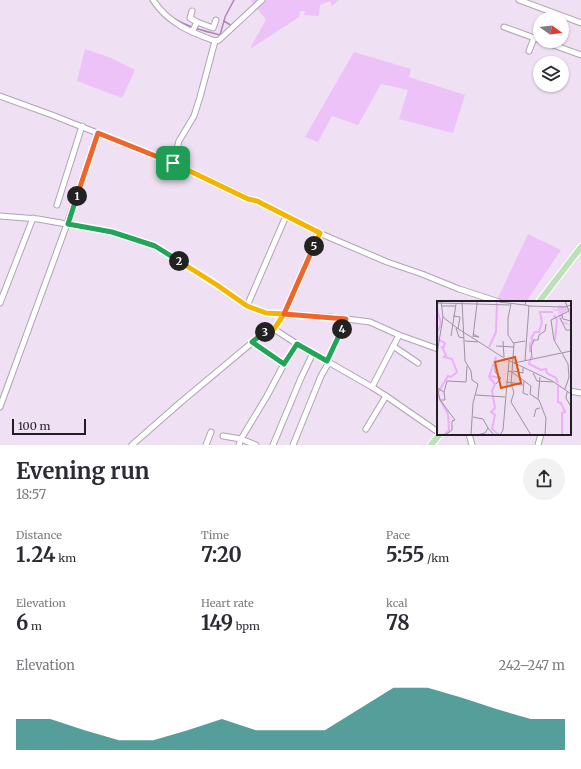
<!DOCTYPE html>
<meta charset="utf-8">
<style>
body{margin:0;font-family:Merriweather,serif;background:#f2f2f3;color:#2b2b33;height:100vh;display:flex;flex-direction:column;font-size:15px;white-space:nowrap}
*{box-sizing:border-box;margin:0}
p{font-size:13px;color:#7c7c81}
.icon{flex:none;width:22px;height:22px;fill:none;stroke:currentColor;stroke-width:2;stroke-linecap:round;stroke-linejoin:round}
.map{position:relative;height:445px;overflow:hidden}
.panel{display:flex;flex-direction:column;background:#fff;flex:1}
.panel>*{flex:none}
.needle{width:26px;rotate:104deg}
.fabs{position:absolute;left:533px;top:12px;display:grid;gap:8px}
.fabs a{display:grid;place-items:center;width:36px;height:36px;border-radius:50%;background:#fff;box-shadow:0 1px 3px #0004;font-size:20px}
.scale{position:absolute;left:12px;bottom:10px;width:74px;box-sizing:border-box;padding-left:4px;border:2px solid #231e24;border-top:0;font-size:11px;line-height:14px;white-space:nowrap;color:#231e24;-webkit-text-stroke:3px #efe1f3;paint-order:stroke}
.pin{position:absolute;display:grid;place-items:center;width:34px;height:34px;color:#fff;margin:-17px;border-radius:8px;box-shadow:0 2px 6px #0006}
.km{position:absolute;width:20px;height:20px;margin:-10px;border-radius:50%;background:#222;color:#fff;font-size:11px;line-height:20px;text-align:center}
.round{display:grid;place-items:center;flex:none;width:42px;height:42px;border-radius:21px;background:#f2f2f3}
.head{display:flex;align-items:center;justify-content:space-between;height:68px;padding:0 16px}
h1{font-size:22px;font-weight:700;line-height:30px}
.stats{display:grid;grid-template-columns:repeat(3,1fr);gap:6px;height:68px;padding:4px 16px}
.stats div{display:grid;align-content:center}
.stats b{font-size:20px;font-weight:700}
.stats small{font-size:11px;font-weight:400}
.stats p{font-size:11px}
.chart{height:112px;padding:8px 16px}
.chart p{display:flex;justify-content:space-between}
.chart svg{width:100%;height:72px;margin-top:4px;fill:#0f766e;opacity:.7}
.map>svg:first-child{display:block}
.green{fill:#ecc2f8}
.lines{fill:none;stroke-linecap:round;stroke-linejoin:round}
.stream{stroke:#b083bc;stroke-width:1.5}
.minor-casing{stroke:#b1a3b4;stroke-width:7}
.major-casing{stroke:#fff;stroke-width:8}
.minor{stroke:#fff;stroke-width:5}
.major{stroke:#bce1b9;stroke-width:6}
.split-1-casing{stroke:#fff;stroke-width:8}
.split-2-casing{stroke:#fff;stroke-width:8}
.split-3-casing{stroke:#fff;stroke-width:8}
.split-4-casing{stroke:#fff;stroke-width:8}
.split-5-casing{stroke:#fff;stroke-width:8}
.split-6-casing{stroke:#fff;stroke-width:8}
.split-1{stroke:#f0652b;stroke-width:5}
.split-2{stroke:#22a559;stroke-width:5}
.split-3{stroke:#f5b400;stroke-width:5}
.split-4{stroke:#22a559;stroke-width:5}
.split-5{stroke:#f0652b;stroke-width:5}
.split-6{stroke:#f5b400;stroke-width:5}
.inset-river{fill:none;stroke:#ecaefd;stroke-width:2}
.inset-road{fill:none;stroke:#9d93a0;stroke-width:1}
.view{fill:#de560d;fill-opacity:0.15;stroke:#de560d;stroke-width:2}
.inset-edge{fill:none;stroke:#231e24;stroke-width:2}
</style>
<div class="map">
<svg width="581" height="445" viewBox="0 0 581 445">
<rect width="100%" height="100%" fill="#efe1f3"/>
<g class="green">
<path d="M251,0H339L332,6L330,1L320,5L319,16L304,15L305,11H300L299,17L250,49L254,41L266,20Z"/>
<path d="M85,49L111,58L135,70L122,98L77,81Z"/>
<path d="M354,52L411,69L409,77L465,95L453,133L399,119L408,90L381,84L358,125L332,116L318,142L305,137Z"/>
<path d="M528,234L561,250L526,302H503L497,300Z"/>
</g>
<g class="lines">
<g class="stream">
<path d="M175,19C188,27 204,31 220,35L224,21L232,26"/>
<path d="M224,21L225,17L234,0"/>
</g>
<defs>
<g id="minor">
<path d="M153,0C168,23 190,32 215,41L219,40L262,0"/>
<path d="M519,0L581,23"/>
<path d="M192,11L190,18L197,22L192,32"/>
<path d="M197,22L213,28L216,20"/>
<path d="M504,27L540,40"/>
<path d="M542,41L581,55"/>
<path d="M529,51L534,38"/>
<path d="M0,96L52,115L173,163L249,199L257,201L319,233L387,262L422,274L459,289L499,302"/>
<path d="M173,163L179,141L194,116L200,97L215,41"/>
<path d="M57,205L82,126"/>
<path d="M0,216L38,219L112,232L155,246L217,285L247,306L266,313L284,314L319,233"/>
<path d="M0,303L33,218"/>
<path d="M247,306L286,216"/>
<path d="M274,329L297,344L372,387"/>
<path d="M399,335L372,387L386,396L438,432"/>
<path d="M252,342L284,364"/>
<path d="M393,346L418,363"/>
<path d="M327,361L346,319"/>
<path d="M570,391L581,393"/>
<path d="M0,407L67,224L98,133"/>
<path d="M366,429L386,396"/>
<path d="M469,434L472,445"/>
<path d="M223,436L241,439L256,445"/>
<path d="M132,445L181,402L260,336L266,331L274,329L284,314L331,317L370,322L399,335L438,349"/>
<path d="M206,445L211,432"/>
<path d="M239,445L241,439L267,396L284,364L297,344"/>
<path d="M273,445L301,378L313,353"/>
<path d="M293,445L321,376L329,362"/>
<path d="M538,445L541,434"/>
</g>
<g id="major">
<path d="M539,302L581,247"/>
<path d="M431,445L440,434"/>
</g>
</defs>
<use href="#minor" class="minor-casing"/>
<use href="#major" class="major-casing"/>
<use href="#minor" class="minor"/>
<use href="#major" class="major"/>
</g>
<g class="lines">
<defs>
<path id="split-1" d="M77,196L98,133L173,163"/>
<path id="split-2" d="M77,196L68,224L112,232L155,246L179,261"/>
<path id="split-3" d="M179,261L217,285L247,306L266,313L284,314L274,329L265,332"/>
<path id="split-4" d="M265,332L252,342L284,364L297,344L327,361L342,329"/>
<path id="split-5" d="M314,246L284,314L346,319L342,329"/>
<path id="split-6" d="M173,163L248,199L257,201L320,233L314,246"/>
</defs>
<use href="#split-1" class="split-1-casing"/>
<use href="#split-2" class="split-2-casing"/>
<use href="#split-3" class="split-3-casing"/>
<use href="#split-4" class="split-4-casing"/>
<use href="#split-5" class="split-5-casing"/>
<use href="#split-6" class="split-6-casing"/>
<use href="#split-1" class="split-1"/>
<use href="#split-2" class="split-2"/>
<use href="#split-3" class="split-3"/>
<use href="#split-4" class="split-4"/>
<use href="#split-5" class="split-5"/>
<use href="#split-6" class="split-6"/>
</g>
<g transform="translate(437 301)">
<rect width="134" height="134" fill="#efe1f3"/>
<path d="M127,3L132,9L134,5V13H131L132,9L126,12L125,20L132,22L134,28L132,24L127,23L122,18L121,10H117L116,6L119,9L122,4L128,5Z" fill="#ecc2f8"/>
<path class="inset-river" d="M0,9L4,22L0,33M117,14L120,19L118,39M0,34L2,39L8,42L7,46H5L9,54L7,56L15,58L20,71L14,76L11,75L0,93L11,113L12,129L7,134M52,46L59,31L60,0M93,51V43L96,39L94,37L98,31H102L105,21L103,11H116M59,56L52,76L58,83L55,90L58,107L54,111L58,114L55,128L62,134M94,56L92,63L104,69L109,68L110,72L119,77L121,82M54,72L53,75L63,77M121,85V101L124,102L128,111L125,112V134"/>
<path class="inset-road" d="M4,0L6,16L20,27L67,57L117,81L134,93M25,0L28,60L34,70L35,79L41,83L36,102L34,134H38M62,1L88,4L89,0M0,2L40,3V0M74,3L71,17V34L77,43L75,71L94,85L93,93L102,99L109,117L108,134M5,5H18M91,5L127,6L134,4M125,14L126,18L134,20M16,15L23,16L21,28M123,17L129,29H134M19,27L22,36L27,37M14,35L19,3M36,35L42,36L36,33M36,36L40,3L73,4M28,40L41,41M66,40L67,56M76,42L88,40M59,45L77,46M124,51L117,39L114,19L132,10L128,0M125,52L131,63L132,76L128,88M0,53L6,16M95,57L94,46L97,39H101L102,34L108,30L109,23M88,59L92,5L88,4M77,62L134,50M58,64V71L64,77L59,83M71,70L75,71L74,83L77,91L74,101L94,134M76,70L86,72V67M96,72L100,80L116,81M87,80L86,92L91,94M69,81L85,83M74,83L86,84M0,86L3,99L18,119L15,120V129L8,134M0,87L7,91L8,99H4M7,91L10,80L29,81L30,65M130,91L129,97L134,106M39,94L68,96M101,98L103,76M36,116L46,118L51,127M97,116L99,108L103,107M40,134L48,132L51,127L57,134M63,134L66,129L72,60"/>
<path class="view" d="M78,56L84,82L64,87L58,61Z"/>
<rect width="134" height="134" class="inset-edge"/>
</g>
</svg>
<div class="fabs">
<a><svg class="needle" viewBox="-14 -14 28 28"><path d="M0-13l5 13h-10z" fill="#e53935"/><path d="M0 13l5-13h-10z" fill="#7c7c81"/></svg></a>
<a><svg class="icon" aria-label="layers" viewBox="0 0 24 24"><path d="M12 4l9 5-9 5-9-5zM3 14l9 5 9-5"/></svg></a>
</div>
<div class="scale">100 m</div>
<div class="pin" style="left:173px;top:163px;background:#1e9e55"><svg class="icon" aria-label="arrive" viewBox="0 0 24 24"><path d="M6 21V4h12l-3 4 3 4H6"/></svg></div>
<b class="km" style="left:77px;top:196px">1</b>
<b class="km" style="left:179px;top:261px">2</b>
<b class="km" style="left:265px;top:332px">3</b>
<b class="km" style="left:342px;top:329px">4</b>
<b class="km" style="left:314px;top:246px">5</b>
</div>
<section class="panel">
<div class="head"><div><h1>Evening run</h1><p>18:57</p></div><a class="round"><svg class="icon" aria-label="share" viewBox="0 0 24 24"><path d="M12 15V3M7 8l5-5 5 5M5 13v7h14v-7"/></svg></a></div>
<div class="stats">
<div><p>Distance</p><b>1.24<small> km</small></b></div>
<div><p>Time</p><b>7:20</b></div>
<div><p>Pace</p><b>5:55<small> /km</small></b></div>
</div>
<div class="stats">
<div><p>Elevation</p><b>6<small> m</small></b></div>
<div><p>Heart rate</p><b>149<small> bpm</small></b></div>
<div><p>kcal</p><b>78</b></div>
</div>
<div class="chart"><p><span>Elevation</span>242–247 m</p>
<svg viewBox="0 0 160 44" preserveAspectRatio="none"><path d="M0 44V25L10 25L20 32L30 38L40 38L50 32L60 25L70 32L80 32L90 32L100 19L110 6L120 6L130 12L140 19L150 25L160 25V44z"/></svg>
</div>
</section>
